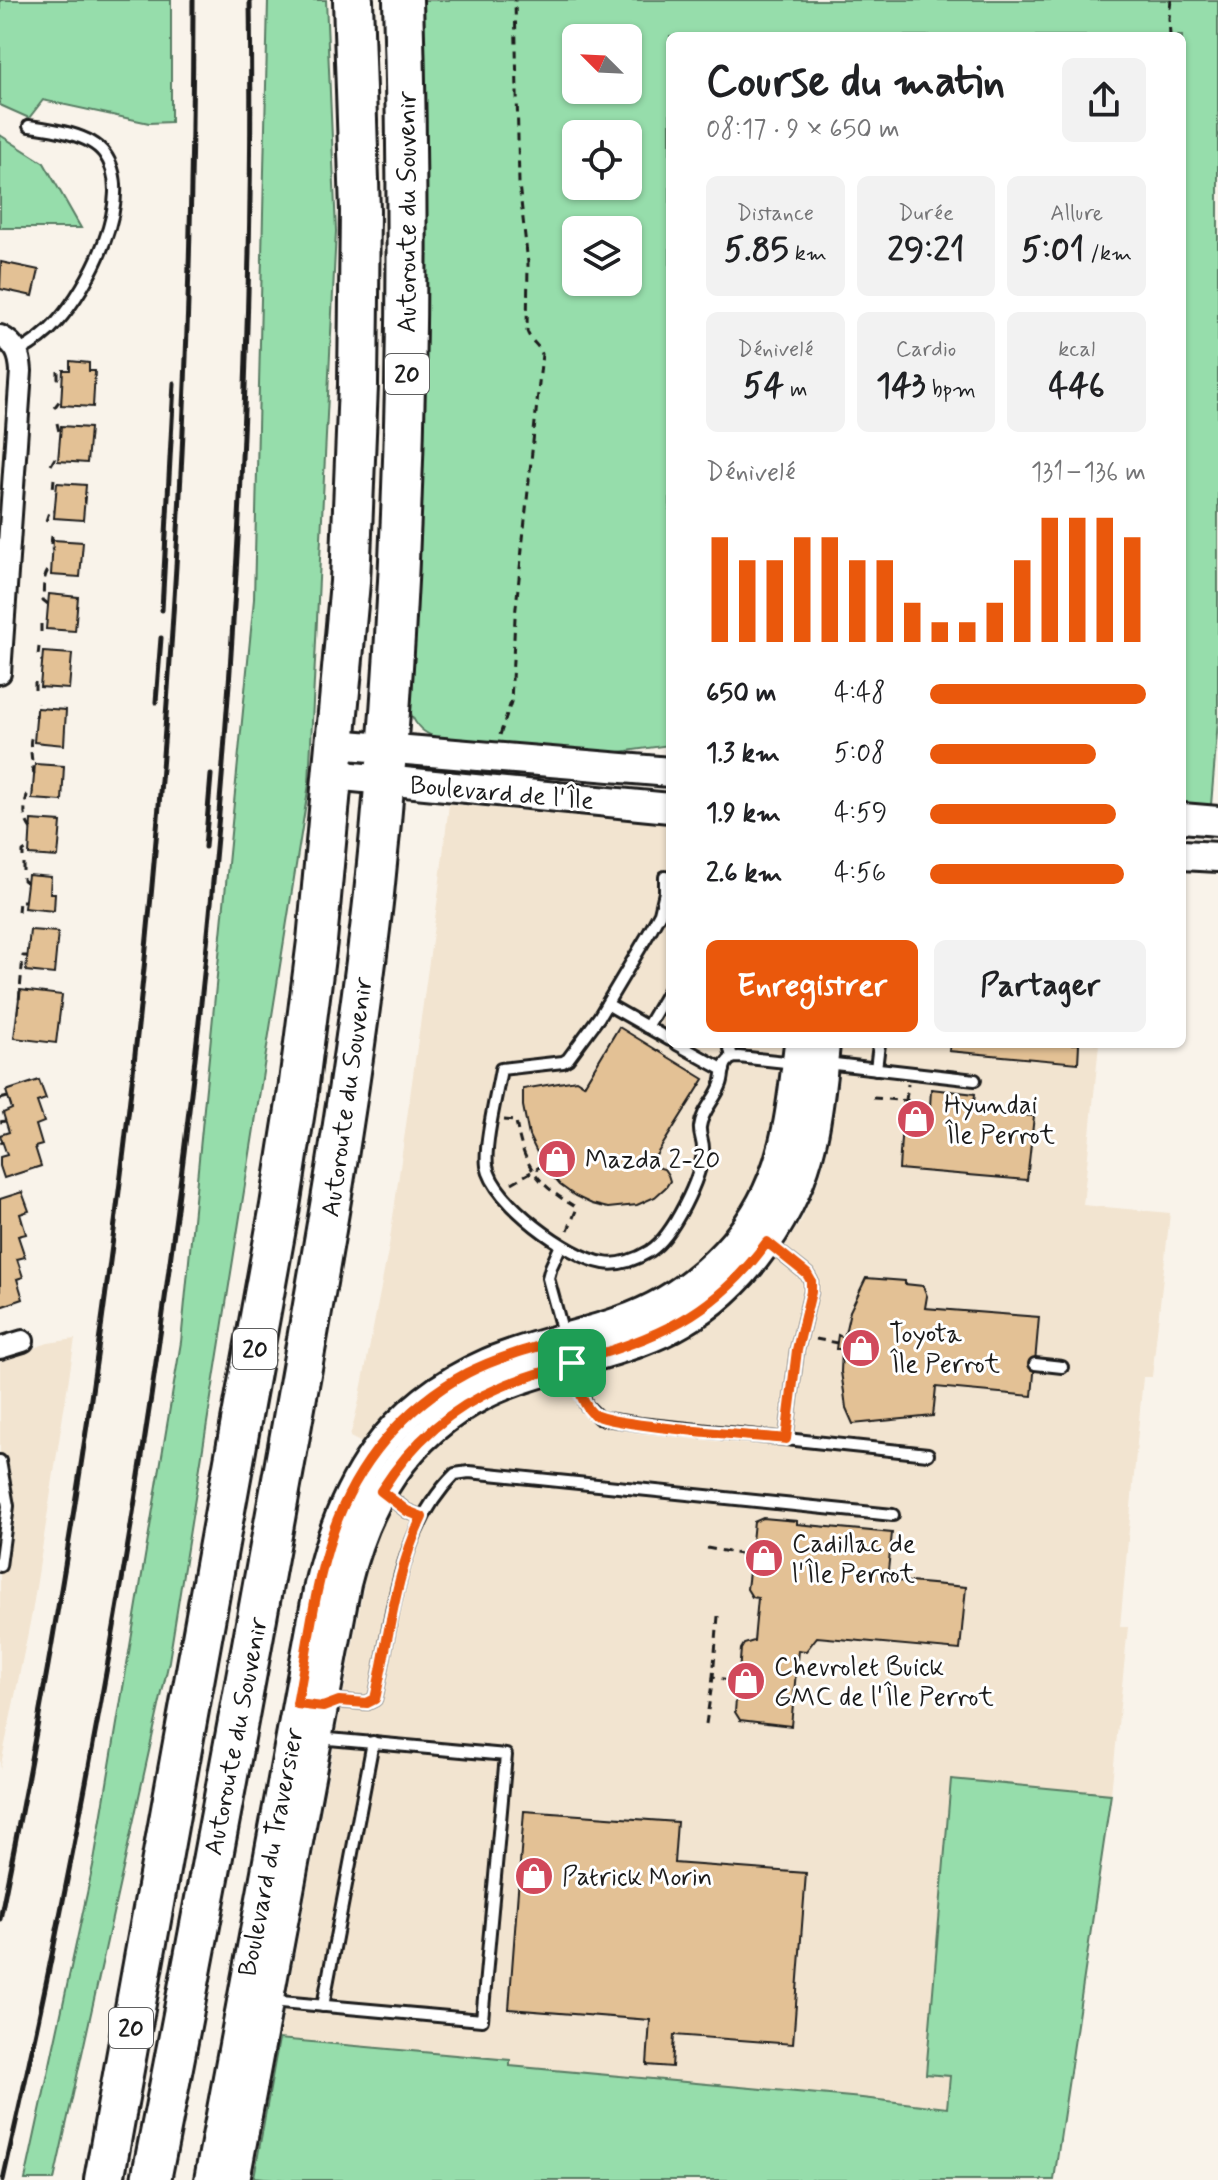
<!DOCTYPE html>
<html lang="fr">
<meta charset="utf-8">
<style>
body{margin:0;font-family:Mynerve,sans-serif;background:#f2f2f2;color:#202124;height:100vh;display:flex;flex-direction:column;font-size:30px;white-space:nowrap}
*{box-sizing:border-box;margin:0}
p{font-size:26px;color:#757577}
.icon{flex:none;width:44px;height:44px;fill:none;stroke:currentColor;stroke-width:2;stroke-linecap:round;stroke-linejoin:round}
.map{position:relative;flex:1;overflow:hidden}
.drawer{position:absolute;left:666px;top:32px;width:520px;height:1016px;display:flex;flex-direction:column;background:#fff;border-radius:12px;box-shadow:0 2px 6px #0004}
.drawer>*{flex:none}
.needle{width:52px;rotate:294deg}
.buttons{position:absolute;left:562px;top:24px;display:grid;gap:16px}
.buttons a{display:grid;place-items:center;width:80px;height:80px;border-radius:12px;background:#fff;box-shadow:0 2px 6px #0004;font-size:40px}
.pin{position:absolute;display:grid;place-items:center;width:68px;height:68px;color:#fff;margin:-34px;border-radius:16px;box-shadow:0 4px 12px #0006}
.round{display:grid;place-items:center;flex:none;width:84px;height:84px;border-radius:12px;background:#f2f2f2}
.summary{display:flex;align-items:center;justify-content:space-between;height:136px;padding:0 40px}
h1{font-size:44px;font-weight:800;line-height:60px}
.metrics{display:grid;grid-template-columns:repeat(3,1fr);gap:12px;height:136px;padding:8px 40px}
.metrics div{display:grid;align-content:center;border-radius:12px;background:#f2f2f2;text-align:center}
.metrics b{font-size:34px;font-weight:800}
.metrics small{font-size:22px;font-weight:400}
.metrics p{font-size:22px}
.chart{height:224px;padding:16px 40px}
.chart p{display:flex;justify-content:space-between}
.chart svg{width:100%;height:144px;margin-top:8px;stroke:#ea580c;stroke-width:6}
.action{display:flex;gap:16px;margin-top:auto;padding:16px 40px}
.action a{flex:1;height:92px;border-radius:12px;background:#ea580c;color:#fff;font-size:32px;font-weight:800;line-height:92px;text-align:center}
.action a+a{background:#f2f2f2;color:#202124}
ul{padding:0 40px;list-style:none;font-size:26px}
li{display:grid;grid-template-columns:128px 96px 1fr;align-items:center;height:60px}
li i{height:20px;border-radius:10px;background:#ea580c}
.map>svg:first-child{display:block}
.built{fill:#f2e4d0}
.green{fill:#96ddab;stroke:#597c64;stroke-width:2;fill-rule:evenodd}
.building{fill:#e3c195;stroke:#1c1c1c;stroke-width:2}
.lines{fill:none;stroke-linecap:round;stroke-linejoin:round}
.lane-casing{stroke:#1c1c1c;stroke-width:16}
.street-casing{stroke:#1c1c1c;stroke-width:26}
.secondary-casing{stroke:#1c1c1c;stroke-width:34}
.highway-casing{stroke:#1c1c1c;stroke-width:44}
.path{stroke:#1c1c1c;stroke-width:3;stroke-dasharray:8 6;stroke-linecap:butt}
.lane{stroke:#fff;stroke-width:10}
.street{stroke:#fff;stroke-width:20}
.secondary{stroke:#fff;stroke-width:28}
.highway{stroke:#fff;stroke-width:38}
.rail{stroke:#1c1c1c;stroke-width:5}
.route-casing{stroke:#fff;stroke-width:16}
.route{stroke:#ea580c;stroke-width:10}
.labels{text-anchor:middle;stroke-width:6;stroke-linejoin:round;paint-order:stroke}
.shield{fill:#fff;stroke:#606060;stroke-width:2}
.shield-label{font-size:24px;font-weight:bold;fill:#1c1c1c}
.street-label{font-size:26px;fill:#1c1c1c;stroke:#fff}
.poi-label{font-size:26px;fill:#1c1c1c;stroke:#fff;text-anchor:start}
</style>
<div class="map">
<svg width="1218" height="2180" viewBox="0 0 1218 2180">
<rect width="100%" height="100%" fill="#f9f3ea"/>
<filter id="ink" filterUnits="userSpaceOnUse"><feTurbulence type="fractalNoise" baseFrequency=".0125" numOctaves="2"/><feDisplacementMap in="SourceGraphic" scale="16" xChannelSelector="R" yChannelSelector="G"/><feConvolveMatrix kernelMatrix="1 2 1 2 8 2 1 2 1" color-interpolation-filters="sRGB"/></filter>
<g filter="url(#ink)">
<g class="built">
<path d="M449,804L670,824V1044H785L776,1129L770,1148L750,1196L736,1220L703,1258L664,1287L620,1308L499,1344L454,1365L364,1444L350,1437L359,1401L389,1246L438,897Z"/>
<path d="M842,1044H1099L1083,1205L1170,1213L1152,1377H1143L1120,1627H1128L1111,1794L951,1779L927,2074L950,2076L947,2108L862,2098L510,2066V2060L279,2039L368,1564L376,1537L394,1499L405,1482L438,1444L475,1418L515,1398L643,1359L670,1347L719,1317L744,1296L766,1272L783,1248L801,1221L820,1177L827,1150L837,1096Z"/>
<path d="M75,1339L32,1613L0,1769V1360L48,1343Z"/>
</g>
<g class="green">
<path d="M0,0H171V122L149,123L43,100L29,118L0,105Z"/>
<path d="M268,0H326L336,231L309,784L169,1661L54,2180H25L94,1861L181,1342L254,599Z"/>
<path d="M420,0H1218V721L1211,805L1182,803V36H670V745L605,754L438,738C423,733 416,727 410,711ZM576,38H628V90H576ZM576,134H628V186H576ZM576,230H628V282H576Z"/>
<path d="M0,135L44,163L81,228H0Z"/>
<path d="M951,1779L1111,1794L1054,2180H286L254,2177L279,2039L510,2060V2066L862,2098L947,2108L950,2076L926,2074Z"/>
</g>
<g class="building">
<path d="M1,262L39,270L33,296L0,289Z"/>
<path d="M70,361L89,363V371H95L93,407L61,405L63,370H70Z"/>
<path d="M61,426L90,428L87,463L58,461Z"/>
<path d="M57,483L86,485L83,520L54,518Z"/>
<path d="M53,540L83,542L80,577L51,575Z"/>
<path d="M49,594L78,597L75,631L46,629Z"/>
<path d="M43,652L72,654L69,689L40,687Z"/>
<path d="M37,708L66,710L64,745L34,742Z"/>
<path d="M35,764L64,766L62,801L32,799Z"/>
<path d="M31,820L61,822L58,857L29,855Z"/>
<path d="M28,875L51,877L50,893H55L54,911L24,908Z"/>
<path d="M30,930L58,932L54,974L26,971Z"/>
<path d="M20,990L62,995L56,1043L14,1038Z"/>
<path d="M619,1027L704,1079L650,1165L664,1169L668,1175L670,1181L666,1187L655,1197L637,1205L608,1208L592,1204L575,1196L560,1185L543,1165L529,1136L523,1106V1089L576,1080L584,1085Z"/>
<path d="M950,1044H1079L1078,1063L949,1051Z"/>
<path d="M39,1080L46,1099L37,1102L44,1122L36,1125L42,1145L35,1147L41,1166L4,1178L0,1166V1157L7,1155L0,1135L9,1132L3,1113L12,1109L6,1091Z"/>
<path d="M931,1089L975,1094L973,1111L1034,1116L1027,1180L899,1169L903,1107L930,1108Z"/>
<path d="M22,1192L29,1211L20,1214L26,1234L18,1236L25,1257L17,1259L23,1277L17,1279L23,1299L0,1307V1199Z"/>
<path d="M866,1278L905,1281V1284L923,1286L927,1296L925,1308L1039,1317L1032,1396L936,1387L933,1416L853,1424L846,1408L844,1392L841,1372L842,1349H836L838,1335L844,1338L850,1311Z"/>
<path d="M763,1518L797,1521V1524L892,1533L887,1580L966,1587L960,1650L817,1637L806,1651L798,1650L791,1726L740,1720L735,1712L737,1687H729L730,1672L739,1673L741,1649L744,1644L754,1641L758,1598L752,1597L747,1589L750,1563L747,1562L746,1558L748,1551H751L754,1522Z"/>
<path d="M524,1811L677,1822L674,1863L806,1873L793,2044L674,2035L672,2067L647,2065L650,2020L509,2009Z"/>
</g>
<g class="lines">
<defs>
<g id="lane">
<path d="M18,352C33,344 46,335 57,322C88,288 137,197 104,153C90,134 51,129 29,126"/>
<path d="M665,877V892L660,913L649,933L599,1017L568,1059L563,1062L501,1069C497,1093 484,1144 487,1166C493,1202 570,1258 604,1263C619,1266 637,1259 650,1251C673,1236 701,1178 703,1151C704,1142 699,1135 700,1127C702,1110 716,1099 721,1084C724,1076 722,1066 728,1061C731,1057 734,1057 739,1057L795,1063"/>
<path d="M607,1004L670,1040"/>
<path d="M647,1027L670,988"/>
<path d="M677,1044L724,1070"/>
<path d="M729,1044L732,1058"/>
<path d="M826,1063L975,1080"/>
<path d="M876,1069L879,1044"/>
<path d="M561,1245L551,1267L548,1278L564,1337"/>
<path d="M1035,1364L1062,1367"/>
<path d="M572,1365L586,1405L599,1418L640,1424L786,1439L797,1350L811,1292V1281L807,1274L768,1243"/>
<path d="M786,1439L928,1454"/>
<path d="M0,1461L8,1506L0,1566"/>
<path d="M384,1493L407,1511L422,1517"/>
<path d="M327,1705L339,1701L367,1703L375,1699C393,1622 396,1532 455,1474L469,1472L893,1515"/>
<path d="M270,2001L482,2020L506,1755L318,1738"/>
<path d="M323,2006L373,1742"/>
</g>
<g id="street">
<path d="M0,336C16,344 20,355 21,371L0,673"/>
<path d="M0,1348L23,1341"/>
</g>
<g id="secondary">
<path d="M336,744L670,772"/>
<path d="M333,775L670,808"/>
<path d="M1182,818L1218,821"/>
<path d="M1182,855L1218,857"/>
<path d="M209,2180L319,1585C342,1483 389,1406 488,1363C531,1345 577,1336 621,1321C683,1300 739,1251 767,1192C789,1146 793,1093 799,1044"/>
<path d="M235,2180L346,1584C366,1502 406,1434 483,1395C510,1381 540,1373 569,1364C607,1352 647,1343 682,1322C747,1284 795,1214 812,1140C819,1109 822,1076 825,1044"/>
</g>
<g id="highway">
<path d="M104,2180L280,1206L298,1091L317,941L350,582L358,385L360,211L353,0"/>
<path d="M151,2180C198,1941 242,1702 285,1463C319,1274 353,1085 374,894C405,597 412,299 403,0"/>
</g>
</defs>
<use href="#lane" class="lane-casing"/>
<use href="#street" class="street-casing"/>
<use href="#secondary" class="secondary-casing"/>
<use href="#highway" class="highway-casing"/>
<g class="path">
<path d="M1170,36L1169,18L1171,0"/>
<path d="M58,371V378L63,379"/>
<path d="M54,408L61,399"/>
<path d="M57,423L60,436"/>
<path d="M51,465L58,453"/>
<path d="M54,479L53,490L56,492"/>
<path d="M46,521L49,512L55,511"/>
<path d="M52,536L50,549H53"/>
<path d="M48,604L43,600C44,589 42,575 51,567"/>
<path d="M41,632V624L47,622"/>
<path d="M39,647L38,656L42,661"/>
<path d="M35,690V682L40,679"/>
<path d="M36,717L37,703"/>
<path d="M500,735L511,702L515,617L542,354C539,345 530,341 527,331L528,263L519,184L515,0"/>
<path d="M34,774C33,770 29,742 31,739C31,737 33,736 35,735"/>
<path d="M31,829C23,818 24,809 27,795L33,791"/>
<path d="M27,883L23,880V852L30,847"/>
<path d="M18,912L19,901H25"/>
<path d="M18,1013L23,956H27"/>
<path d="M873,1098L912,1101V1107"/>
<path d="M0,1099L8,1097"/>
<path d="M906,1100L908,1084"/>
<path d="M504,1120L516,1121C523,1166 538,1185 577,1208L568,1230"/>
<path d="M0,1122L5,1121"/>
<path d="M0,1143L2,1142"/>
<path d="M512,1183L543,1165"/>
<path d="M816,1339L837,1343"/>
<path d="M707,1548L746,1555"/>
<path d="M718,1616L713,1677L729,1680"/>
<path d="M706,1724L713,1677"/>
</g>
<use href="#lane" class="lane"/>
<use href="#street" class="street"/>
<use href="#secondary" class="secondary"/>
<use href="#highway" class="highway"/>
<g class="rail">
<path d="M162,610L174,383"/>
<path d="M156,702L161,638"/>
<path d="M205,847L211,775"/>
<path d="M0,1919C129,1285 192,647 193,0"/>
<path d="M3,2180C124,1651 205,1116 236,574C247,383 253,191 250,0"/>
</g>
</g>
</g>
<g class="lines" filter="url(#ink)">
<defs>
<path id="route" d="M572,1363C548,1371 523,1377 501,1387C450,1408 410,1445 381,1491L407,1511L422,1517C395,1574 389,1638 375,1699L367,1703L339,1701L323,1707L297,1704C308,1647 314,1587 333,1532C356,1464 405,1406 467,1373C498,1357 532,1348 565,1339C571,1359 577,1398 592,1413C605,1426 758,1436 786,1439L797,1350L811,1292V1281L807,1274L767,1242C713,1317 657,1337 572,1363"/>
</defs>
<use href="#route" class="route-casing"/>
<use href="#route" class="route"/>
</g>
<defs>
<symbol id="shop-disc" viewBox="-11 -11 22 22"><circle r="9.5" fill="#d1495b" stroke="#fff"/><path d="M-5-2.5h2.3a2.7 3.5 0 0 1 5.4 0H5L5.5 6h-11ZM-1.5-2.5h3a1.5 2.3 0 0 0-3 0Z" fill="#fff"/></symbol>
</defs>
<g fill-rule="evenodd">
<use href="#shop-disc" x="894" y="1097" width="44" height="44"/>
<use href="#shop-disc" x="535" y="1137" width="44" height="44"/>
<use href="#shop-disc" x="839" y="1326" width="44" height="44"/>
<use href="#shop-disc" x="742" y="1536" width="44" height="44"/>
<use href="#shop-disc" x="724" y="1659" width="44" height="44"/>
<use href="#shop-disc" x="512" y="1854" width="44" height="44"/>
</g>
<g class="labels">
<g class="shield">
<rect x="385" y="354" width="44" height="40" rx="6"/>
<rect x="233" y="1329" width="44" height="40" rx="6"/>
<rect x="109" y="2008" width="44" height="40" rx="6"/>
</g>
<g class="shield-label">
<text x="407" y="382">20</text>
<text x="255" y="1357">20</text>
<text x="131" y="2036">20</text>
</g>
<g class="street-label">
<text transform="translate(406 212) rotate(-90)" y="9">Autoroute du Souvenir</text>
<text transform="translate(502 792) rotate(5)" y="9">Boulevard de l'Île</text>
<text transform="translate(346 1097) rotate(-82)" y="9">Autoroute du Souvenir</text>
<text transform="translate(235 1736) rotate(-79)" y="9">Autoroute du Souvenir</text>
<text transform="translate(270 1852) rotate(-79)" y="9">Boulevard du Traversier</text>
</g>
<g class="poi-label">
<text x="944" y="1113">Hyundai<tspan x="944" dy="30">Île Perrot</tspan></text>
<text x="585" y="1168">Mazda 2-20</text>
<text x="889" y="1342">Toyota<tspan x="889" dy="30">Île Perrot</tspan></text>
<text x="792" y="1552">Cadillac de<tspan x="792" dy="30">l'Île Perrot</tspan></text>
<text x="774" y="1675">Chevrolet Buick<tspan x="774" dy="30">GMC de l'Île Perrot</tspan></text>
<text x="562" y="1885">Patrick Morin</text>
</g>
</g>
</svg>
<div class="buttons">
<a><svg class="needle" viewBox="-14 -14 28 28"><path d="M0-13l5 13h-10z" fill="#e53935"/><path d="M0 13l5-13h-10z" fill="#757577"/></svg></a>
<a><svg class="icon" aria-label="locate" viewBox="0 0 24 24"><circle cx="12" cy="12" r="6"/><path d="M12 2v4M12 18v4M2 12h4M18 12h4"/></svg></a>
<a><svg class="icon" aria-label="layers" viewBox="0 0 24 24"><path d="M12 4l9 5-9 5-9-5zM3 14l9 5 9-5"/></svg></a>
</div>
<div class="pin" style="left:572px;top:1363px;background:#1e9e55"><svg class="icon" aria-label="arrive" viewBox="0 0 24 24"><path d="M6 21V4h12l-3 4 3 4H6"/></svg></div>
<section class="drawer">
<div class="summary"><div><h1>Course du matin</h1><p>08:17 · 9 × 650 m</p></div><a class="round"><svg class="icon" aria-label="share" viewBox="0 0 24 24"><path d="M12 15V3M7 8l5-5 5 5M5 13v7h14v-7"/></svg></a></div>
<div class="metrics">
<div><p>Distance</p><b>5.85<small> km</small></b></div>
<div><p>Durée</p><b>29:21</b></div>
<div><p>Allure</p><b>5:01<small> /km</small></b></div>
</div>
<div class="metrics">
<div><p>Dénivelé</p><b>54<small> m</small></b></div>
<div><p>Cardio</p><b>143<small> bpm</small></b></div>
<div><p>kcal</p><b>446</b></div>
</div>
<div class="chart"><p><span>Dénivelé</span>131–136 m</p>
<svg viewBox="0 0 160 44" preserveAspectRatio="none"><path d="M5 44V12M15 44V19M25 44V19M35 44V12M45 44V12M55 44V19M65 44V19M75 44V32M85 44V38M95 44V38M105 44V32M115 44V19M125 44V6M135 44V6M145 44V6M155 44V12"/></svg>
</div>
<ul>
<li><b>650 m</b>4:48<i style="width:100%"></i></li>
<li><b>1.3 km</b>5:08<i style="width:77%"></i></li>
<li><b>1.9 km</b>4:59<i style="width:86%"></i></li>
<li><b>2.6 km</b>4:56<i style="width:90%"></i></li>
</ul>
<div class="action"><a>Enregistrer</a><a>Partager</a></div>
</section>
</div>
